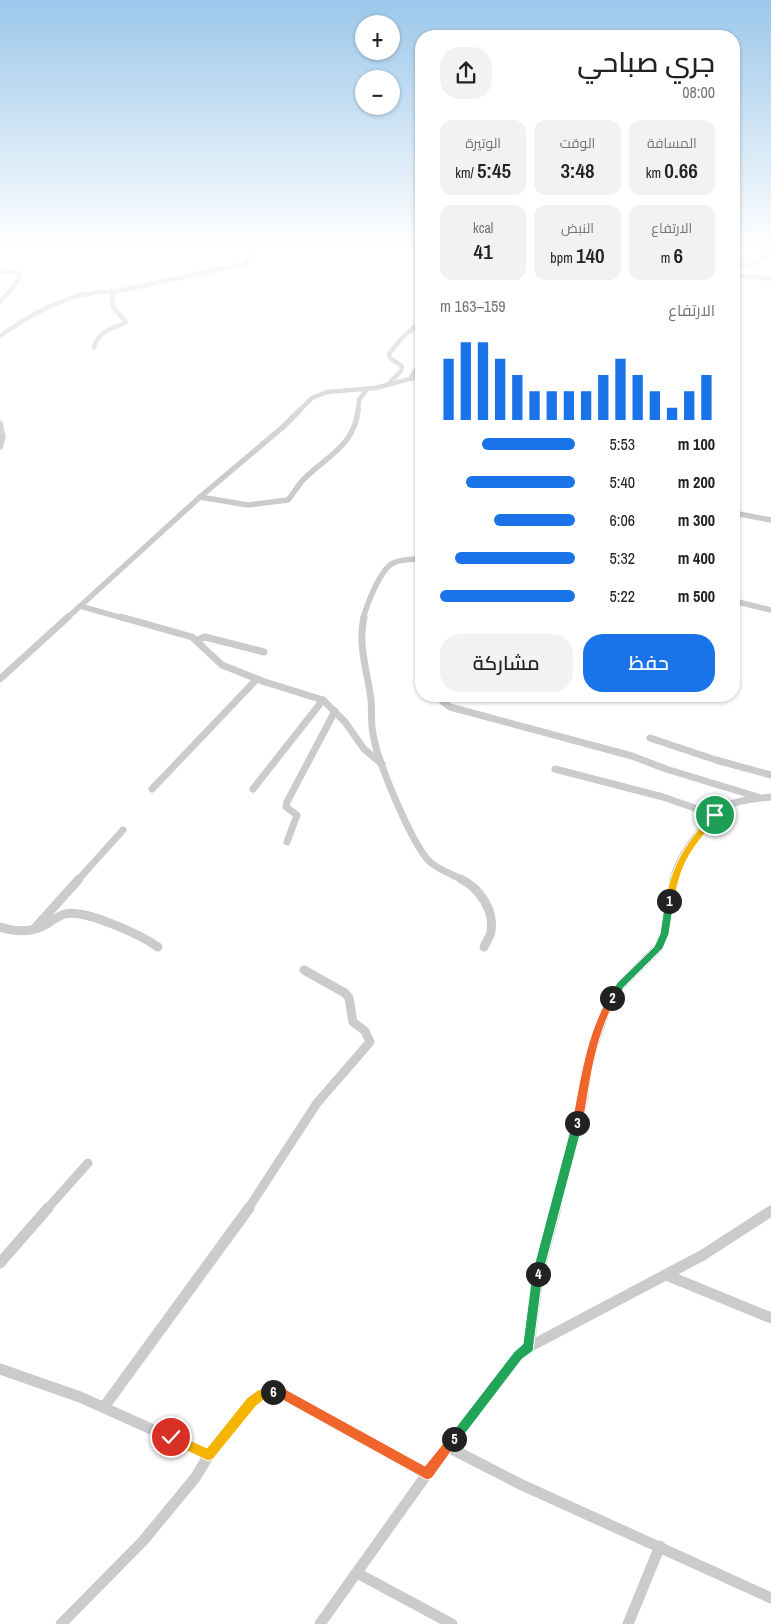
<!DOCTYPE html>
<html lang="ar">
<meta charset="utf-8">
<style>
body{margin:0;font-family:"Archivo Narrow",Cairo,sans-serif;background:#f2f2f2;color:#222;direction:rtl;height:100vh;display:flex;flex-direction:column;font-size:19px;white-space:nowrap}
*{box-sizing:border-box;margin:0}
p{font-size:16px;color:#767676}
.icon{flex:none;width:28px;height:28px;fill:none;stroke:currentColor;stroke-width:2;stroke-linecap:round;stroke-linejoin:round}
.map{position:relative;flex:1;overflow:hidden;direction:ltr}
.panel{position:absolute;left:415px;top:30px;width:325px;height:672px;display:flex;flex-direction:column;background:#fff;border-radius:20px;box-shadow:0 1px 4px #0004;direction:rtl}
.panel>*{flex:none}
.fabs{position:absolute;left:355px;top:15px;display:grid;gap:10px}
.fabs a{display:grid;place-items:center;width:45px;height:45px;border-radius:50%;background:#fff;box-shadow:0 1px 4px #0004;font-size:25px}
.pin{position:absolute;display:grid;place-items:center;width:42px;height:42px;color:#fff;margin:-21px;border:2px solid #fff;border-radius:50%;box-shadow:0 1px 5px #0007}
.km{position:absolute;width:25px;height:25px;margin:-12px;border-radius:50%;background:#222;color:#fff;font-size:14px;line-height:25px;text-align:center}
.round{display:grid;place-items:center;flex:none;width:52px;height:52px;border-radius:20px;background:#f2f2f2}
.head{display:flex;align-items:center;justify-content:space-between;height:85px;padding:0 25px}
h1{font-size:28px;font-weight:600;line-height:38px}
.figures{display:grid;grid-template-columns:repeat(3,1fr);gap:8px;height:85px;padding:5px 25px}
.figures div{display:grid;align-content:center;border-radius:12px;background:#f2f2f2;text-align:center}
.figures b{font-size:21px;font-weight:600}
.figures small{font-size:14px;font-weight:400}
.figures p{font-size:14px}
.chart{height:140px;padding:10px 25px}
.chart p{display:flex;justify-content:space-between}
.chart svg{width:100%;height:90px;margin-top:5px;stroke:#1a73e8;stroke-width:6}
.action{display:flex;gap:10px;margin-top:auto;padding:10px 25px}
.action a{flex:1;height:58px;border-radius:20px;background:#1a73e8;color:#fff;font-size:20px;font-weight:600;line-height:58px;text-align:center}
.action a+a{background:#f2f2f2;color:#222}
ul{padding:0 25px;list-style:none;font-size:16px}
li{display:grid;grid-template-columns:80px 60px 1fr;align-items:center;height:38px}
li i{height:12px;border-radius:6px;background:#1a73e8}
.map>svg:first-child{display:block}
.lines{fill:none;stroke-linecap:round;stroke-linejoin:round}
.minor-far4{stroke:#cbcbcb;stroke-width:4.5}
.minor-far3{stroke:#cbcbcb;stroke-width:5.5}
.minor-far2{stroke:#cbcbcb;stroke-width:7}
.minor-far1{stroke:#cbcbcb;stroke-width:9}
.minor{stroke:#cbcbcb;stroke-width:11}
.split-1{fill:#f5b400;stroke:#fff}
.split-2{fill:#22a559;stroke:#fff}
.split-3{fill:#f0652b;stroke:#fff}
.split-4{fill:#22a559;stroke:#fff}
.split-5{fill:#22a559;stroke:#fff}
.split-6{fill:#f0652b;stroke:#fff}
.split-7{fill:#f5b400;stroke:#fff}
</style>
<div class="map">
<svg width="771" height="1624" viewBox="0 0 771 1624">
<rect width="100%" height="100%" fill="#fff"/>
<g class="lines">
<g class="minor-far4">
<path d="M734,265H751L771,252"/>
<path d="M0,271L14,272L20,275L16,284L0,302"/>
<path d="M734,275L771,279"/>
<path d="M113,292L244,264L256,247"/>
<path d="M0,336C35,312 69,292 112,291L113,307L126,322C113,329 98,331 94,347"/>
<path d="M411,377L421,362"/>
<path d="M390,382L401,371L402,366L390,358L389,354L401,339L421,321"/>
<path d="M298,412L312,398L327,392L375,388L421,376"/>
<path d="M358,412L359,400L367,389"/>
</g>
<g class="minor-far3">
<path d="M0,423L3,437L0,447"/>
<path d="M200,497L248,505L288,500C293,494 297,487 302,481C324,458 355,446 358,410"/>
<path d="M734,513L771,520"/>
<path d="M734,601L771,610"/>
<path d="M80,606L126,619"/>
<path d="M66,619L200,497L283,427L300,410"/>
<path d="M363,619C367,604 380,570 393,563C402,559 412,559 421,559"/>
</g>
<g class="minor-far2">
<path d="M121,617L192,637L222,665L265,682L323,700L345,722L364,749L382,764"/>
<path d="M364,617C358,643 366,667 370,693C373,706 370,720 373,734C377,760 412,845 430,862C439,870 452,874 463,880"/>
<path d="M197,640L205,637L264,652"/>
<path d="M0,679L68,617"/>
<path d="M446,696L443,702L450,707L632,756L666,769L758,797"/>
<path d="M650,738L716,760L771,775"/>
<path d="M555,769L663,797L715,815"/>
<path d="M152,789L257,679"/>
<path d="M253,789L323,700"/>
<path d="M287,842L297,815L286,807L287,802L335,711"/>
<path d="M78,880L123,830"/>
<path d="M673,880C678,856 707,817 729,805C741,799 757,799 771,797"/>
</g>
<g class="minor-far1">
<path d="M461,879C479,888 495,910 491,932C490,937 486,942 484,947"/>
<path d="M0,927C15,932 30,933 45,925C52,921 57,916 65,914C85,909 141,935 158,947"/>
<path d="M34,929L79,879"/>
<path d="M47,1209L88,1163"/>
<path d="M248,1209L317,1103L370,1042L365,1031L353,1022L349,998L345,993L304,970"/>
<path d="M555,1209L583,1102L589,1059L607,1007L621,985L658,948L664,934L674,879"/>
</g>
<g class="minor">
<path d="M0,1263L48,1208"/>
<path d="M666,1275L771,1318"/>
<path d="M529,1347L538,1275L556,1208"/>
<path d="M0,1369L80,1397L209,1455"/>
<path d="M104,1407L249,1208"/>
<path d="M448,1447L520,1484L771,1598"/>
<path d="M357,1573L452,1624"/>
<path d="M61,1624L143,1541L195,1478L209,1455L252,1402L262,1394L281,1393L427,1474"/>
<path d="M320,1624L427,1474L518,1356L529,1347L703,1255L771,1211"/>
<path d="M628,1624L660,1546"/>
</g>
</g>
<linearGradient id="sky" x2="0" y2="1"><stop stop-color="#9bc7ea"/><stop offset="0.52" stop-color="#fff"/><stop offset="1" stop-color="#fff" stop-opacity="0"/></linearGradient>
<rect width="771" height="474" fill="url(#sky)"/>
<path class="split-1" d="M712,813L719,815C693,849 682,857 674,901L669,904L666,903L665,901C673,861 686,844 712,813Z"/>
<path class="split-2" d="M669,898L674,901L669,934L663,948L624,987L616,1001H609L608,998L617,983L654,947L660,934L665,901Z"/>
<path class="split-3" d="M612,995L617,998C595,1035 590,1082 583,1123L577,1127L572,1123C580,1081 586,1034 609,996Z"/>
<path class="split-4" d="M577,1119L583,1123L543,1274L538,1279L532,1274L572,1123Z"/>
<path class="split-5" d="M538,1269L543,1274L533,1351L522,1359L458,1443L454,1445L450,1443L448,1439L450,1435L514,1352L523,1344L532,1274Z"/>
<path class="split-6" d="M273,1387L285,1389L425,1466L450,1435L454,1434L458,1435L460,1439L432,1478L427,1480L279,1398L268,1396L267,1392L268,1388Z"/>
<path class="split-7" d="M273,1387L277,1388L279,1392L277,1396L265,1399L256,1406L213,1459L208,1461L204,1459L167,1441L165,1437L167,1433L171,1431L207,1448L247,1398L258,1390Z"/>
</svg>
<div class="fabs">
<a>+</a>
<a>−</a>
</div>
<div class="pin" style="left:715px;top:815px;background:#1e9e55"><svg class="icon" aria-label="arrive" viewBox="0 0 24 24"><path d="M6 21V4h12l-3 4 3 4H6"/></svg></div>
<div class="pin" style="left:171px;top:1437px;background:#d93025"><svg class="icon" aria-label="check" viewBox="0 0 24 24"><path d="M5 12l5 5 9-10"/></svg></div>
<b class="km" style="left:669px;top:901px">1</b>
<b class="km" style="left:612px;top:998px">2</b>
<b class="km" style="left:577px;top:1123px">3</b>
<b class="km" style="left:538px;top:1274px">4</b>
<b class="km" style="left:454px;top:1439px">5</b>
<b class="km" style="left:273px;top:1392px">6</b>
<section class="panel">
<div class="head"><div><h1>جري صباحي</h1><p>08:00</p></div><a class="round"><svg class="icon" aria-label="share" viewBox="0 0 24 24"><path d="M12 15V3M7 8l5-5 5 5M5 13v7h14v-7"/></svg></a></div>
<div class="figures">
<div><p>المسافة</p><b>0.66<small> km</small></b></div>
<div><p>الوقت</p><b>3:48</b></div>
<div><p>الوتيرة</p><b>5:45<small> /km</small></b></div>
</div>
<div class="figures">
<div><p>الارتفاع</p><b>6<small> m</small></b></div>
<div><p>النبض</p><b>140<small> bpm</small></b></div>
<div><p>kcal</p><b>41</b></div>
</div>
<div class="chart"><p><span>الارتفاع</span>159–163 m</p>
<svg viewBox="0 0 160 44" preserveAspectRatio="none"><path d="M5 44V14M15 44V6M25 44V6M35 44V14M45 44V22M55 44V30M65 44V30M75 44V30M85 44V30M95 44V22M105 44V14M115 44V22M125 44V30M135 44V38M145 44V30M155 44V22"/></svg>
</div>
<ul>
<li><b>100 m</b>5:53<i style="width:69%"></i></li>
<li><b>200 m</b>5:40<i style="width:81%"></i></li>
<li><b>300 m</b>6:06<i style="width:60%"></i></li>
<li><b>400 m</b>5:32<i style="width:89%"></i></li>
<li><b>500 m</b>5:22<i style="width:100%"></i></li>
</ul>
<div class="action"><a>حفظ</a><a>مشاركة</a></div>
</section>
</div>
